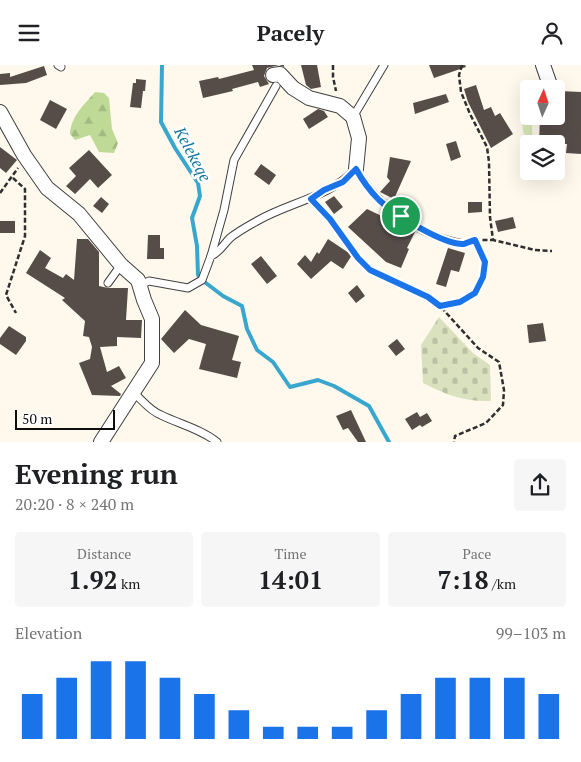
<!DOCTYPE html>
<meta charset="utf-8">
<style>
body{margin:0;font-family:"PT Serif",serif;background:#f6f6f6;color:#202124;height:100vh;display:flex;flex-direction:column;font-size:19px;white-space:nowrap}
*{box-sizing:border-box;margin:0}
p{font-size:16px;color:#757577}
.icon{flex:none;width:28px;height:28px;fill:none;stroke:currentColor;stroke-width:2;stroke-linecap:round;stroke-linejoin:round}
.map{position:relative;height:377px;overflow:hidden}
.drawer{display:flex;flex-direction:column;background:#fff;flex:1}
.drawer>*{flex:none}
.needle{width:32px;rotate:3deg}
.tools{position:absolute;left:520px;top:15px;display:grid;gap:10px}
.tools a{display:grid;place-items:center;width:45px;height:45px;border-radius:5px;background:#fff;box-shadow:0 5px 20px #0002;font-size:25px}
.scale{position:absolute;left:15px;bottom:12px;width:100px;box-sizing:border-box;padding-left:5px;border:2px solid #0d0d0d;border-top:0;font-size:14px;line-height:18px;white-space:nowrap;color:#0d0d0d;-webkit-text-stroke:4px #fff;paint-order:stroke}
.pin{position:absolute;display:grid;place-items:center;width:42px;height:42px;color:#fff;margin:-21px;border:2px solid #fff;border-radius:50%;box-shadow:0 1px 5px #0007}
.round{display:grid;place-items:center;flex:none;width:52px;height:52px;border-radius:5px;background:#f6f6f6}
.summary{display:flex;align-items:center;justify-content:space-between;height:85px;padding:0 15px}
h1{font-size:28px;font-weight:700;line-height:38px}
.stats{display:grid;grid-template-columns:repeat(3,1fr);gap:8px;height:85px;padding:5px 15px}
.stats div{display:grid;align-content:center;border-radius:5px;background:#f6f6f6;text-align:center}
.stats b{font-size:25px;font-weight:700}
.stats small{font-size:14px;font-weight:400}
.stats p{font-size:14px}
.chart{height:140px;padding:10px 15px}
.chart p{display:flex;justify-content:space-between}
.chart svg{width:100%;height:90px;margin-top:5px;stroke:#1a73e8;stroke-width:6}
header{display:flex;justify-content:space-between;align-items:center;height:65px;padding:0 15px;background:#fff;font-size:22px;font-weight:700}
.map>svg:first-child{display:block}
.grass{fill:#d8e9b7}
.forest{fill:url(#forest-firs)}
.cemetery{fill:url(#cemetery-stones)}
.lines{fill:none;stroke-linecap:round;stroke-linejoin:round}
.stream{stroke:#39a7cd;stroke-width:4}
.building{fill:#564d49}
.service-casing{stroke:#404040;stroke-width:9}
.minor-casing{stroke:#404040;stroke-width:16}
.path{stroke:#2f2f2f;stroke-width:2.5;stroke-dasharray:5 2.5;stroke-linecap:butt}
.service{stroke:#fff;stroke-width:7}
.minor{stroke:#fff;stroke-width:14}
.route-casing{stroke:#fff;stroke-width:10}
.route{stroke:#1a73e8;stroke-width:6}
.labels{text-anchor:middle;stroke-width:5;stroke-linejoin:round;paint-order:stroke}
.water-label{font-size:16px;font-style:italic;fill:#16769f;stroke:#fff}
</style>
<header><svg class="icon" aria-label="menu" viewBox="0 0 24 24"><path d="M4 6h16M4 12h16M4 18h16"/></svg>Pacely<svg class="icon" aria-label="person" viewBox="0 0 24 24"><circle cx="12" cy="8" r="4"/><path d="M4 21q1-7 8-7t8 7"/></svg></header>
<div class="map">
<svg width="581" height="377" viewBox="0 0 581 377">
<defs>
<pattern id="forest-firs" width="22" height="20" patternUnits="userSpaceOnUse" patternTransform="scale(1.25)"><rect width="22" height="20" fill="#beda96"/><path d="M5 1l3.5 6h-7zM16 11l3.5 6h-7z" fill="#a2ba80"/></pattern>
<pattern id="cemetery-stones" width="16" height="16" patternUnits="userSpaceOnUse" patternTransform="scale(1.25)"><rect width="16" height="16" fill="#dae1bf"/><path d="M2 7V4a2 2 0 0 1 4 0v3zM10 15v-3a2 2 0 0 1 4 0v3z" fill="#bac0a3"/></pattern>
</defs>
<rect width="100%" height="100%" fill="#fff9ed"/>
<path class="grass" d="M529,41V51H531L533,77L529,79V102C525,96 526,90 526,83C525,68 517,53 529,41Z"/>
<path class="forest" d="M95,27L104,28L109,33L112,64L118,78L114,88L99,87L90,70L75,75L70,69C71,51 84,40 95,27Z"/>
<path class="cemetery" d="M439,252L473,288L490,300L491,336C464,337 447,330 423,318L421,280Z"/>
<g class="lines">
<path class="stream" d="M162,0L161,57L175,83L198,118L200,131L192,153L197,181L198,210L202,215L223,231L242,241L247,264L257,285L273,297L290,322L318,315L334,321L369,341L389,377"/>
</g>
<g class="building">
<path d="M252,0H284V2L279,0L267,3L264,11L269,19L260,22L258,17L232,24L233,26L203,33L199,16L218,12L219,14L254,5Z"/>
<path d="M301,0H317L321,22L311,24L306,20Z"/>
<path d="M429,0H465L466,2L434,13Z"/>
<path d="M44,1L47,10L26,18L0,20V9L10,8V12Z"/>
<path d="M136,14L146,15L145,26H143L141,43L130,42L133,18H136Z"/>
<path d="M476,20L484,45L491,42L495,51L500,48L513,69L491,83L468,37L464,24Z"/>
<path d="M559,26L581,27V89L566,88L567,79H539L540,51H556V40H560Z"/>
<path d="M446,29L449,37L415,49L413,38Z"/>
<path d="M50,35L67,44L56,64L40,55Z"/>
<path d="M318,44L324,46L328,52L309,64L303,54Z"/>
<path d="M456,76L461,92L451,96L446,79Z"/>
<path d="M0,82L17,95L6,108L0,103Z"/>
<path d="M89,85L112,110L98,123L90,114L75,129L66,121L76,111L69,103Z"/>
<path d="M390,92L411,96L394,134L380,127L390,116L387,112Z"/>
<path d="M261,99L276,110L269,120L254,109Z"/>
<path d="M334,131L343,142L334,149L325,137Z"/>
<path d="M101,132L109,139L102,148L93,141Z"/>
<path d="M468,137H482V147L468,148Z"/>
<path d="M367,144L415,167L407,183L409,184L401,203L386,197L348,162Z"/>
<path d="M513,152L516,163L498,167L495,156Z"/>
<rect x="0" y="156" width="15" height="12"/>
<path d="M148,170H160V183H164V194H147Z"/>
<path d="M77,174H88L99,187V221L108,223H128L126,255H142L141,273L117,272V281L100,282L107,307L119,301L126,313L111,321L121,329L120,331L92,330L79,298L90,294L92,282L89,272L83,271L85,256L62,235L65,233L26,208L40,185L51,193L45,203L63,213L66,209L74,215Z"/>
<path d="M328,174L352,190L343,204L331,196L311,214L297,199L305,190L311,197L317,187L319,189Z"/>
<path d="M448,183L465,188L459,207L451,205L446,222L436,219Z"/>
<path d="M261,191L277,211L267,219L251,199Z"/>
<path d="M357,220L365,231L356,238L348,228Z"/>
<path d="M185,245L201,260L239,271L232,295L241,297L237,313L199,304L206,279L189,274L174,288L161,274Z"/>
<path d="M543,258L546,276L529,278L527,260Z"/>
<path d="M9,261L26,272V276L16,290L0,279V273Z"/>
<path d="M397,274L405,284L396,291L388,281Z"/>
<path d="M351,345L366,377H358L348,363L343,365L336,351Z"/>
<path d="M417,347L420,352L427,348L432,356L422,362L420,360L412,365L405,354Z"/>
</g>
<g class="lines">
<defs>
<g id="service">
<path d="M58,0L61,2"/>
<path d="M353,52L384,0"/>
<path d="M211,191L224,145L234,95L276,21"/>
<path d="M108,218L121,200"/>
<path d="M140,220L149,216L188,223L202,215L211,191C220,187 223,180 230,173C237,167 248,161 257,156C290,137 328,133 356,104C376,141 422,172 464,179"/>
<path d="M134,328C142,335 150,346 161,350C179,359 201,364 217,377"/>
</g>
<g id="minor">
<path d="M543,0L550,20"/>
<path d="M273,10L280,9L293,23L309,33L340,41L353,52L359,73L356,104"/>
<path d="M0,47L24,90L47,123L79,149L121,200L138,215L144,235L152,254V298L101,377"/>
</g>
</defs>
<use href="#service" class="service-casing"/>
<use href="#minor" class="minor-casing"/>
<g class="path">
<path d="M333,0V12L336,26"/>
<path d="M462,0L459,10L461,27L470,49L487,82L489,97L490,152L493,175L535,185L552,186"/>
<path d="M13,113L25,124V171L6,230L16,248"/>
<path d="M0,128L18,103"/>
<path d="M317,140L330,154L358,193L370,205L428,232L440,241L478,283L499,297L504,325L503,340L486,358L455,371L454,377"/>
<path d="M475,175H492"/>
<path d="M440,241L460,237L475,228L483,212L485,197L475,175"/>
</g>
<use href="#service" class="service"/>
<use href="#minor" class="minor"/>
</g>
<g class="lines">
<defs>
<path id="route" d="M356,104C362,115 369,125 379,135C394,149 443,180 464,179C467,178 471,176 475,175L485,197L483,212L475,228L460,237L440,241L428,232L370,205L358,193L330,154L311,134L324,125L343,117Z"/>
</defs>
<use href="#route" class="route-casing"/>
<use href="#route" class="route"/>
</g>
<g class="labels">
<g class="water-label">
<text transform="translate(193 89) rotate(62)" y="6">Kelekeqe</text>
</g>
</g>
</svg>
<div class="tools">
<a><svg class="needle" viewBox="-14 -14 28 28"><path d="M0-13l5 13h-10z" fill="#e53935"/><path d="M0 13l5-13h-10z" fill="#757577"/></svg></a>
<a><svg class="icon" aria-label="layers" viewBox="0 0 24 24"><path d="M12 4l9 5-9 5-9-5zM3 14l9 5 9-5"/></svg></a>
</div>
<div class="scale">50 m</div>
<div class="pin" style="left:401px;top:151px;background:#1e9e55"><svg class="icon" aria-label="arrive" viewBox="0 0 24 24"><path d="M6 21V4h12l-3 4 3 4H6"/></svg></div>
</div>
<section class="drawer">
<div class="summary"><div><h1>Evening run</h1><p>20:20 · 8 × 240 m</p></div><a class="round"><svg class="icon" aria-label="share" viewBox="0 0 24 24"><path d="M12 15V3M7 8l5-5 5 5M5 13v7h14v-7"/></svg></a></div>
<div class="stats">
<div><p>Distance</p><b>1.92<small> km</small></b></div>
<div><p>Time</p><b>14:01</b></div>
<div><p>Pace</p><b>7:18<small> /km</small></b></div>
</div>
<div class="chart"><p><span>Elevation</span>99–103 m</p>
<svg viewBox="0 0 160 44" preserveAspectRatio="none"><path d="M5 44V22M15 44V14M25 44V6M35 44V6M45 44V14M55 44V22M65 44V30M75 44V38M85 44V38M95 44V38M105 44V30M115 44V22M125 44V14M135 44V14M145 44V14M155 44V22"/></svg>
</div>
</section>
